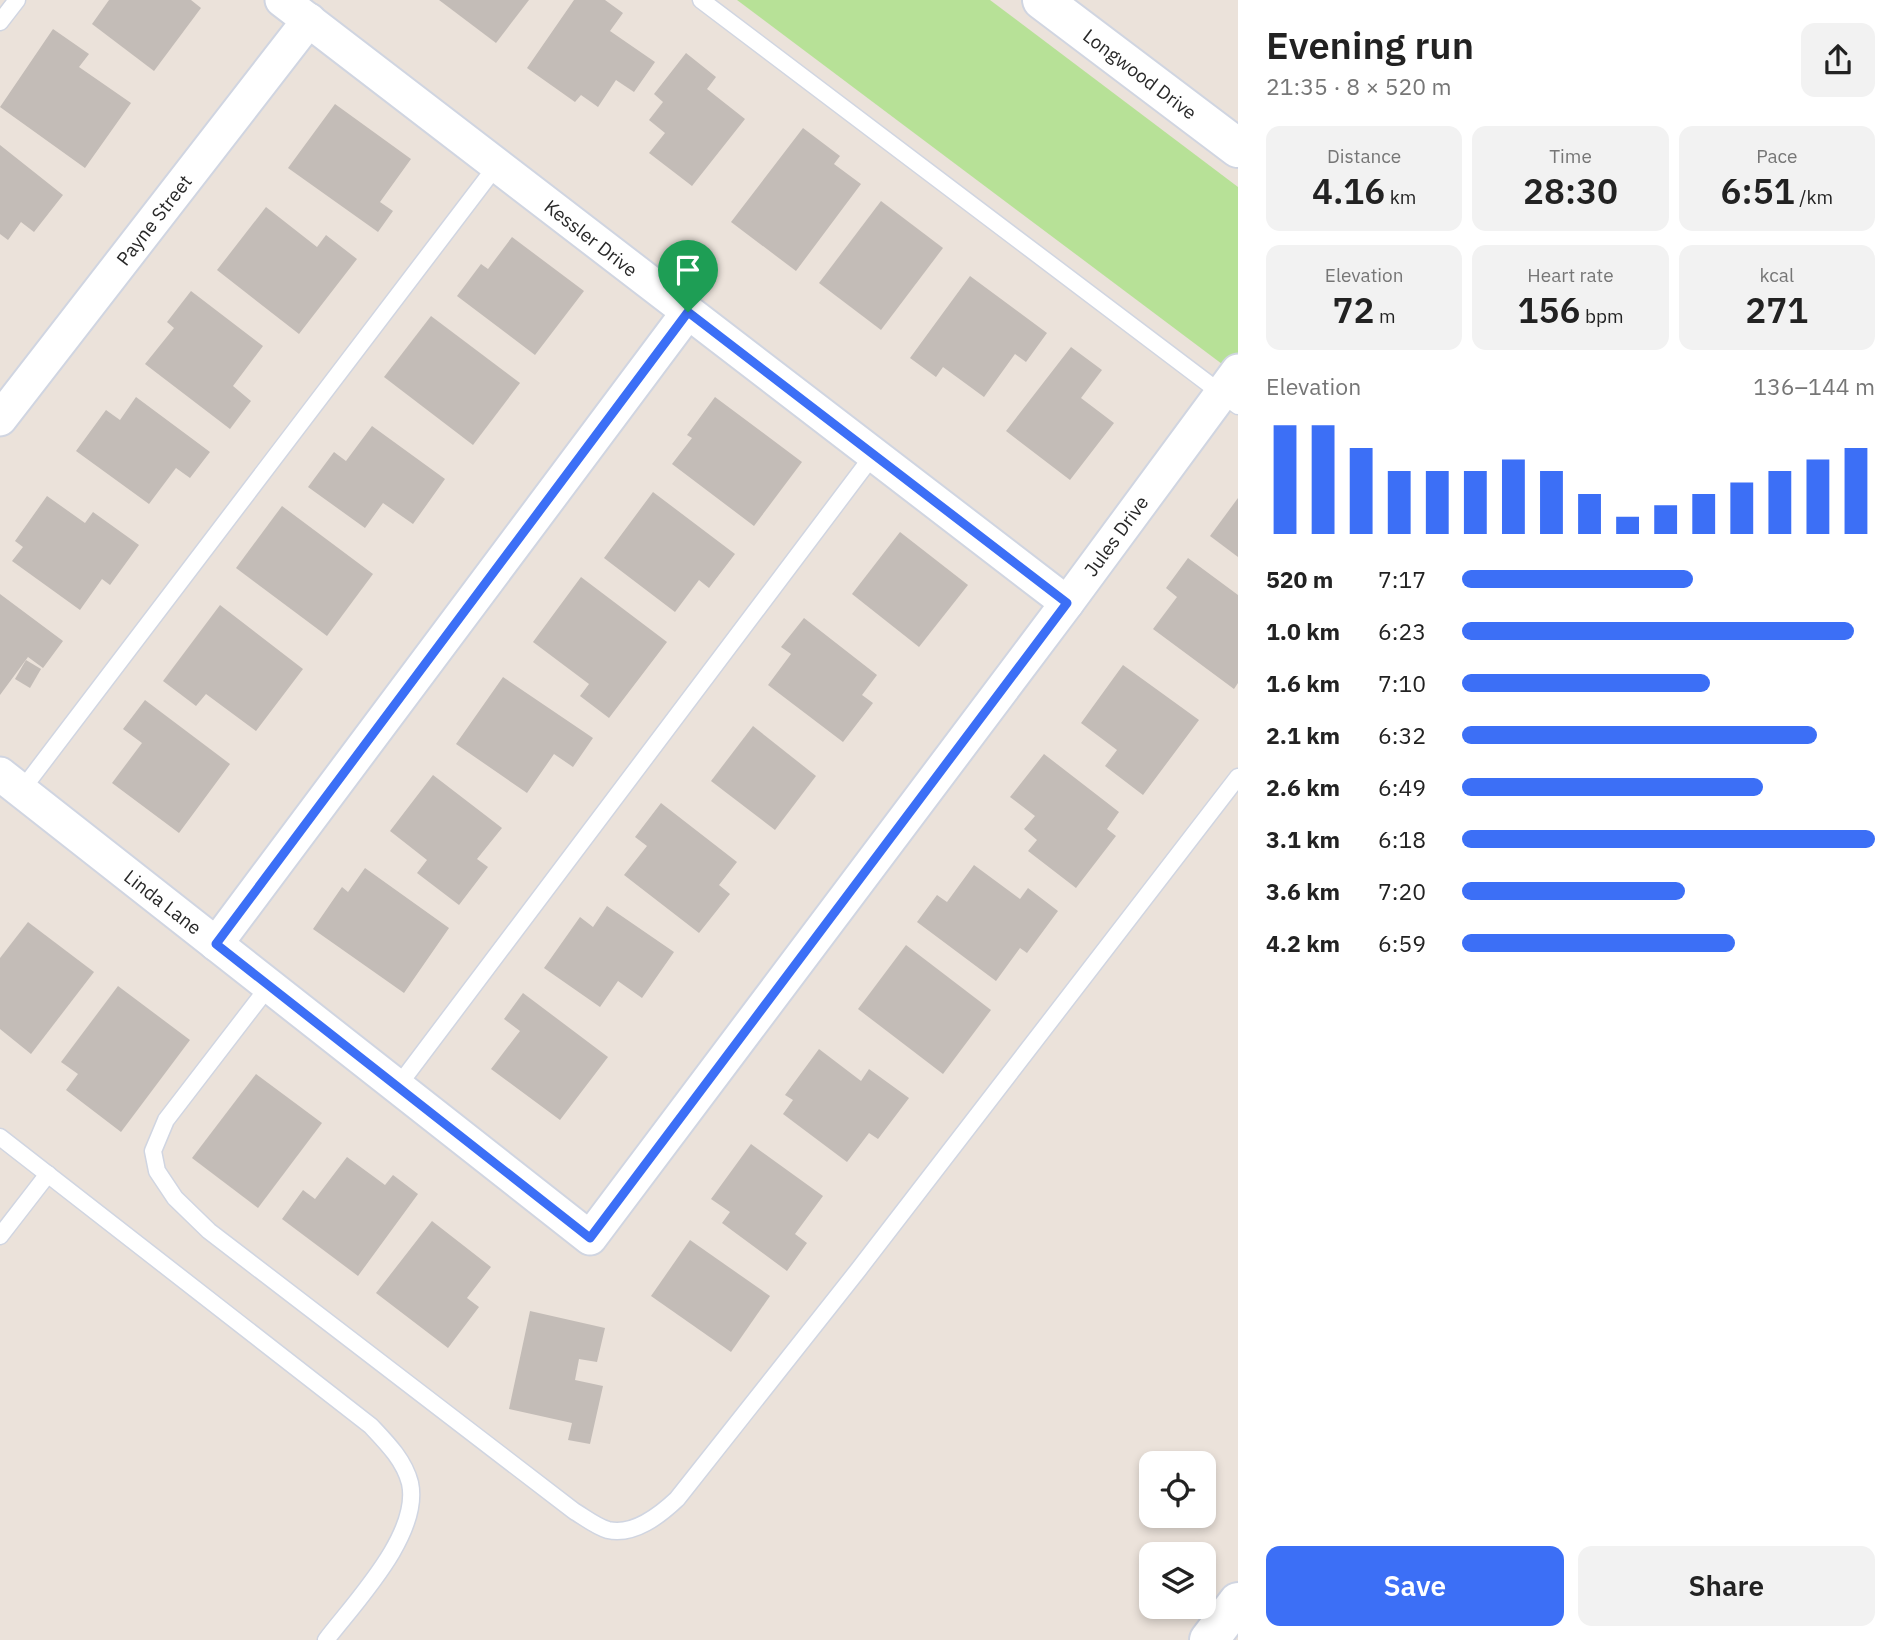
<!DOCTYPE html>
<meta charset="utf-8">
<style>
body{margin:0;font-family:"IBM Plex Sans",sans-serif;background:#f2f2f2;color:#222;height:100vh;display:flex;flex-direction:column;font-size:26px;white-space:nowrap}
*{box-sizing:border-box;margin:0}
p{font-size:23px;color:#767676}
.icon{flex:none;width:38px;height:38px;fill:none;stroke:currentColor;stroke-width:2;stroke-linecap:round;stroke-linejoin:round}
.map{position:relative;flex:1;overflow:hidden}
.details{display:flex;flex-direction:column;background:#fff;width:665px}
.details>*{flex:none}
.controls{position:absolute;left:1139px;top:1451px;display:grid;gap:14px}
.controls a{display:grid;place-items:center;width:77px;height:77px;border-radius:14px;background:#fff;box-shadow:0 4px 10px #0003;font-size:35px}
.pin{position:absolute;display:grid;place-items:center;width:60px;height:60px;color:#fff;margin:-72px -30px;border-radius:50% 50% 50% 0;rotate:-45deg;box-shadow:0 0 7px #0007}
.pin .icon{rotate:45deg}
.round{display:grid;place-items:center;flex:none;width:74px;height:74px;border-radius:14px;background:#f2f2f2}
.head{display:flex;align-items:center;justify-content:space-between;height:119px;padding:0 28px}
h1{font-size:38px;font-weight:600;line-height:52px}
.stats{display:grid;grid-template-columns:repeat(3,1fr);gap:10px;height:119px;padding:7px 28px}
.stats div{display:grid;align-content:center;border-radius:14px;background:#f2f2f2;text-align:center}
.stats b{font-size:35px;font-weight:600}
.stats small{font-size:19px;font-weight:400}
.stats p{font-size:19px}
.chart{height:196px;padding:14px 28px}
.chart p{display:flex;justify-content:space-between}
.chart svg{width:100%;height:126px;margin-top:7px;stroke:#3c6ff6;stroke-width:6}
.primary-button{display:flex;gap:14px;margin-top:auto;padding:14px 28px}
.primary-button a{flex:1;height:80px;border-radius:14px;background:#3c6ff6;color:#fff;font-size:28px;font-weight:600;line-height:80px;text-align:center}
.primary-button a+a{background:#f2f2f2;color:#222}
ul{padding:0 28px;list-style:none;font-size:23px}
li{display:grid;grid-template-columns:112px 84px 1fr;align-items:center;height:52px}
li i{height:18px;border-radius:9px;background:#3c6ff6}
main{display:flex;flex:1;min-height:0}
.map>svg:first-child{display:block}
.green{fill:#b7e197}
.building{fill:#c3bcb7}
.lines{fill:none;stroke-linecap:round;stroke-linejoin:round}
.service-casing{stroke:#d0d5e1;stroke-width:19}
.minor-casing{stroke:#d0d5e1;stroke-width:37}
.tertiary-casing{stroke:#d0d5e1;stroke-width:42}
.secondary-casing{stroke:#d0d5e1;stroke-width:42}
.service{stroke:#fff;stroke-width:16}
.minor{stroke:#fff;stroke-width:33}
.tertiary{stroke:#fff;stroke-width:38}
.secondary{stroke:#fff;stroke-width:38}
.route-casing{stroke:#fff;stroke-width:14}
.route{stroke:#3c6ff6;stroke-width:9}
.labels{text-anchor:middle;stroke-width:6;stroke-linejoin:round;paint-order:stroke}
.street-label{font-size:19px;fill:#282828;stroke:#fff}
</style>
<main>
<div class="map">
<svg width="1238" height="1640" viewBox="0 0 1238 1640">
<rect width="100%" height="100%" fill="#ebe2da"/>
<path class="green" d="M737,0H990L1238,187V376Z"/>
<g class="building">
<path d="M109,0H191L201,8L154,71L92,24Z"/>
<path d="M439,0H529L496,43Z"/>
<path d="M574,0H605L623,13L610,31L655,62L634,92L616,80L598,107L581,95L575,102L527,68Z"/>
<path d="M53,29L89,54L79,67L131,103L85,168L0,107Z"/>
<path d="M686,53L716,77L707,89L745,119L692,186L649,153L665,133L649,120L663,102L654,94Z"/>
<path d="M335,104L411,159L380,202L393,211L378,232L288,168Z"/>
<path d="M803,128L840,156L834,164L861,184L796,271L731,222Z"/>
<path d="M0,145L63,195L34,232L21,222L8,240L0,234Z"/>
<path d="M881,201L943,248L881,330L819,283Z"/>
<path d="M266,207L317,247L326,235L357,259L299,334L217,270Z"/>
<path d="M512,237L584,291L535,355L457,296L481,264L488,269Z"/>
<path d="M970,276L1047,333L1026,362L1015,354L984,397L943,367L936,377L910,358Z"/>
<path d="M191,291L263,346L233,386L251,401L230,429L145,364L174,328L167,322Z"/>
<path d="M431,316L520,383L473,445L384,377Z"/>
<path d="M1071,347L1102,370L1081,398L1114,423L1070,480L1006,431Z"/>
<path d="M136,397L210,452L190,478L176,468L149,504L76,451L106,410L120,420Z"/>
<path d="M715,397L802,462L754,526L672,464L692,438L687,435Z"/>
<path d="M372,426L445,479L413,524L383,503L365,528L308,487L334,452L346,461Z"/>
<path d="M653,492L735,554L709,588L699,580L675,612L604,558Z"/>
<path d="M47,496L85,523L93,512L139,545L110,585L102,579L80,610L12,561L23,547L15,541Z"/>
<path d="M1238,498V557L1210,536Z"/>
<path d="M282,506L373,574L327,636L236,568Z"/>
<path d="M900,532L968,585L919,647L852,594Z"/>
<path d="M1188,558L1238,595V683L1234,689L1153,629L1177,597L1166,588Z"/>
<path d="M581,577L667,642L609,718L580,696L589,684L533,642Z"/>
<path d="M0,594L63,641L43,668L28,657L0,695Z"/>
<path d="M220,605L303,669L256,731L206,694L196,706L163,681Z"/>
<path d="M804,618L877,675L862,695L873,703L843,742L768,685L791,654L781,647Z"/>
<path d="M26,660L41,669L30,688L15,679Z"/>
<path d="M1123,665L1199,720L1143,795L1105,766L1117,750L1081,723Z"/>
<path d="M503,677L593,738L573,767L554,754L527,793L456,744Z"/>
<path d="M145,700L230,764L179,833L112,783L142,743L123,729Z"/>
<path d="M753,726L816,776L775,830L711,781Z"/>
<path d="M1044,754L1119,812L1107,829L1116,836L1076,888L1028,851L1037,840L1024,829L1035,816L1010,797Z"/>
<path d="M433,775L502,828L477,859L488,867L459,905L417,873L427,860L390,831Z"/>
<path d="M661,803L737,862L719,885L730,894L699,933L624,875L647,846L635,837Z"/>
<path d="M974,865L1020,899L1028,888L1058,911L1027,953L1020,948L996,981L917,922L937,895L947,902Z"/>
<path d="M365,868L449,928L404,993L313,929L342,887L348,892Z"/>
<path d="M607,906L674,952L642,998L618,981L600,1007L544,968L580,917L593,927Z"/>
<path d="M28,922L94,972L31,1054L0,1029V958Z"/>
<path d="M906,945L991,1010L943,1074L858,1009Z"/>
<path d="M118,986L190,1040L121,1132L66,1090L78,1074L61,1062Z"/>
<path d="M523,993L608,1057L560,1120L491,1069L520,1031L504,1019Z"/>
<path d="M819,1049L861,1081L869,1069L909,1098L878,1139L869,1133L847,1162L783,1114L793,1100L785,1095Z"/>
<path d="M256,1074L322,1123L258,1208L192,1158Z"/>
<path d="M751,1144L823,1196L795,1234L807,1243L787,1271L722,1223L730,1212L711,1199Z"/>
<path d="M347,1157L385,1185L393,1175L418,1194L358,1276L282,1219L303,1190L315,1199Z"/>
<path d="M432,1221L491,1267L467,1298L479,1307L448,1348L376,1293Z"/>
<path d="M690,1240L770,1296L731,1352L651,1296Z"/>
<path d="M530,1311L605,1328L597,1362L579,1359L575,1380L603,1386L590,1444L568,1440L572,1423L509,1409Z"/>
</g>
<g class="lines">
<defs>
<g id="service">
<path d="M701,0L1238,406"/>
<path d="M0,22L17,0"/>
<path d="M21,791L497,165"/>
<path d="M269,986L166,1120L153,1151L157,1171L175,1198L209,1231L574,1511C584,1517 597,1527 608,1530C634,1536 660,1515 677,1499L859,1269L1238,777"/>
<path d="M398,1086L874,454"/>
<path d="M0,1137L371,1426C387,1443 404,1460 410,1483C421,1534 355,1602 326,1640"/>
<path d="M0,1236L48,1174"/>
</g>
<g id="minor">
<path d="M282,0L1067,603"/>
<path d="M0,419L309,20"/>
<path d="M0,774L590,1238L1067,603L1238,371"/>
<path d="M216,944L688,312"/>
</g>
<path id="tertiary" d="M1042,0L1238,148"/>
<path id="secondary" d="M1209,1640L1238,1602"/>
</defs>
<use href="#service" class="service-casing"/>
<use href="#minor" class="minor-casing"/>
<use href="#tertiary" class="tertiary-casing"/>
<use href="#secondary" class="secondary-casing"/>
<use href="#service" class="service"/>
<use href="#minor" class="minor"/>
<use href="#tertiary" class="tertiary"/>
<use href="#secondary" class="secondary"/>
</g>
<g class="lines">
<defs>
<path id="route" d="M688,312L1067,603L590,1238L216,944Z"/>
</defs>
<use href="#route" class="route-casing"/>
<use href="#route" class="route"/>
</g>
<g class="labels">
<g class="street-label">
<text transform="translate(1140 74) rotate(37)" y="7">Longwood Drive</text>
<text transform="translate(154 220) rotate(-52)" y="7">Payne Street</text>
<text transform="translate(591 238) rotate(38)" y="7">Kessler Drive</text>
<text transform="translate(1116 536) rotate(-54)" y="7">Jules Drive</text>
<text transform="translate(163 902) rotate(38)" y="7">Linda Lane</text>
</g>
</g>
</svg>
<div class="controls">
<a><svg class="icon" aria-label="locate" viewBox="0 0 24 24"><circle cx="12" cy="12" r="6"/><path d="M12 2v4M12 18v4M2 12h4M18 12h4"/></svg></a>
<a><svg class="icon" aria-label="layers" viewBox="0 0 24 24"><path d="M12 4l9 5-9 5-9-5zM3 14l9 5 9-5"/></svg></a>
</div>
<div class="pin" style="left:688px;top:312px;background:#1e9e55"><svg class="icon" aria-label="arrive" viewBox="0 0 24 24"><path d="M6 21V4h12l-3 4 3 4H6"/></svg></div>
</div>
<section class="details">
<div class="head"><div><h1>Evening run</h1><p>21:35 · 8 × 520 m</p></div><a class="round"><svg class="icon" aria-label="share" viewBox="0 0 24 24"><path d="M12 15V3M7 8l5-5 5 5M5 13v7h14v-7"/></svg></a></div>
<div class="stats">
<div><p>Distance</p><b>4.16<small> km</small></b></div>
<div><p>Time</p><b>28:30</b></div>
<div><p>Pace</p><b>6:51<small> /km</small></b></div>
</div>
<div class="stats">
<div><p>Elevation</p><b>72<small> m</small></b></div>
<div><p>Heart rate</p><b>156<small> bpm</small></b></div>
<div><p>kcal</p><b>271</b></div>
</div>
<div class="chart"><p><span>Elevation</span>136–144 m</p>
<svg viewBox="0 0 160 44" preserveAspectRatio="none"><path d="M5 44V6M15 44V6M25 44V14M35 44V22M45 44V22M55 44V22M65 44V18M75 44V22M85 44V30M95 44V38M105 44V34M115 44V30M125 44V26M135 44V22M145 44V18M155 44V14"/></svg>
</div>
<ul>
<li><b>520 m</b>7:17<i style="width:56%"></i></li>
<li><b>1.0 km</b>6:23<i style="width:95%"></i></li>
<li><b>1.6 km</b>7:10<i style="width:60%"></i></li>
<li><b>2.1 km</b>6:32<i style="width:86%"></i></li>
<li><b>2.6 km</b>6:49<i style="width:73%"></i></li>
<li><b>3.1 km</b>6:18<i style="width:100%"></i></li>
<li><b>3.6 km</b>7:20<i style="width:54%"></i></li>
<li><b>4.2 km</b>6:59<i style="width:66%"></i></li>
</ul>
<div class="primary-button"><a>Save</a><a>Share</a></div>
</section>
</main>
